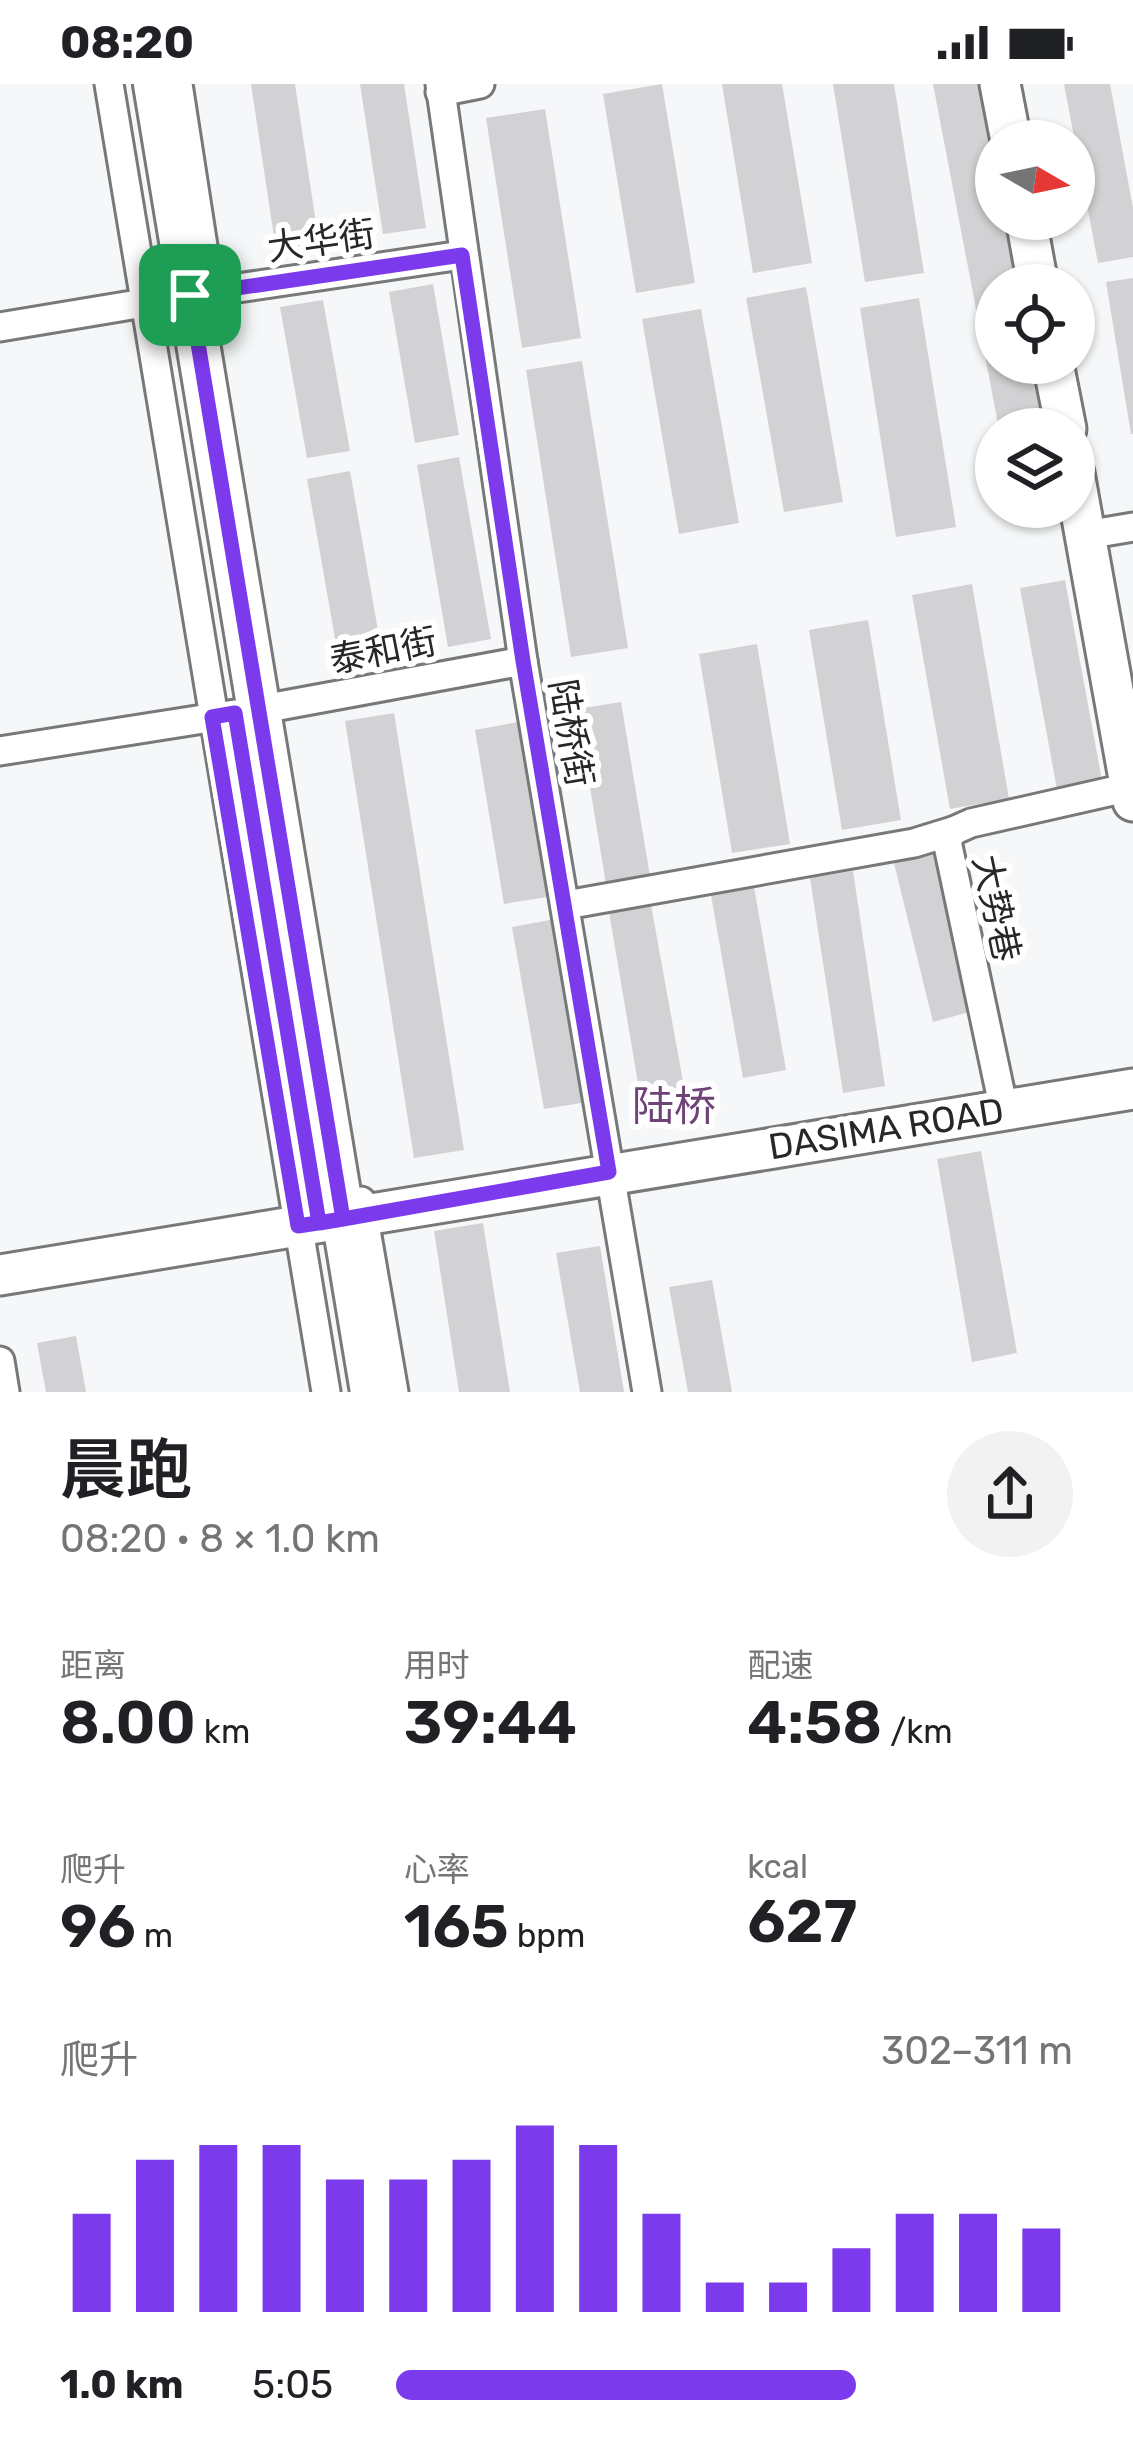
<!DOCTYPE html>
<html lang="zh">
<meta charset="utf-8">
<style>
body{margin:0;font-family:Rubik,"Noto Sans SC",sans-serif;background:#f2f2f2;color:#202124;height:100vh;display:flex;flex-direction:column;font-size:45px;white-space:nowrap}
*{box-sizing:border-box;margin:0}
p{font-size:39px;color:#757577}
.icon{flex:none;width:66px;height:66px;fill:none;stroke:currentColor;stroke-width:2;stroke-linecap:round;stroke-linejoin:round}
.map{position:relative;height:1308px;overflow:hidden}
.side{display:flex;flex-direction:column;background:#fff;flex:1}
.side>*{flex:none}
.needle{width:78px;rotate:99deg}
.tools{position:absolute;left:975px;top:36px;display:grid;gap:24px}
.tools a{display:grid;place-items:center;width:120px;height:120px;border-radius:50%;background:#fff;box-shadow:0 3px 9px #0004;font-size:60px}
.pin{position:absolute;display:grid;place-items:center;width:102px;height:102px;color:#fff;margin:-51px;border-radius:24px;box-shadow:0 6px 18px #0006}
.round{display:grid;place-items:center;flex:none;width:126px;height:126px;border-radius:63px;background:#f2f2f2}
.headline{display:flex;align-items:center;justify-content:space-between;height:204px;padding:0 60px}
h1{font-size:66px;font-weight:600;line-height:90px}
.figures{display:grid;grid-template-columns:repeat(3,1fr);gap:18px;height:204px;padding:12px 60px}
.figures div{display:grid;align-content:center}
.figures b{font-size:60px;font-weight:600}
.figures small{font-size:33px;font-weight:400}
.figures p{font-size:33px}
.chart{height:336px;padding:24px 60px}
.chart p{display:flex;justify-content:space-between}
.chart svg{width:100%;height:216px;margin-top:12px;stroke:#7c3aed;stroke-width:6}
ul{padding:0 60px;list-style:none;font-size:39px}
li{display:grid;grid-template-columns:192px 144px 1fr;align-items:center;height:90px}
li i{height:30px;border-radius:15px;background:#7c3aed}
.status{display:flex;justify-content:space-between;align-items:center;height:84px;padding:0 60px;background:#fff;direction:ltr}
.status svg{height:33px;fill:currentColor}
.map>svg:first-child{display:block}
.building{fill:#d2d2d4}
.lines{fill:none;stroke-linecap:round;stroke-linejoin:round}
.street-casing{stroke:#777879;stroke-width:33}
.secondary-casing{stroke:#777879;stroke-width:45}
.primary-casing{stroke:#777879;stroke-width:48}
.street{stroke:#fff;stroke-width:27}
.secondary{stroke:#fff;stroke-width:39}
.primary{stroke:#fff;stroke-width:42}
.route-casing{stroke:#fff;stroke-width:24}
.route{stroke:#7c3aed;stroke-width:15}
.labels{text-anchor:middle;stroke-width:12;stroke-linejoin:round;paint-order:stroke}
.street-label{font-size:36px;fill:#262727;stroke:#fff}
.quarter-label{font-size:42px;fill:#6f4278;stroke:#fff}
</style>
<div class="status"><b>08:20</b><svg viewBox="0 0 49 12"><path d="M0 12V9h3v3zM5 12V6h3v6zM10 12V3h3v9zM15 12V0h3v12zM26 1h20v11H26zM47 4h2v5h-2z"/></svg></div>
<div class="map">
<svg width="1133" height="1308" viewBox="0 0 1133 1308">
<rect width="100%" height="100%" fill="#f5f7f8"/>
<g class="building">
<path d="M251,0H295L319,159L276,166Z"/>
<path d="M360,0H404L426,144L383,150Z"/>
<path d="M662,0L695,199L636,209L603,10Z"/>
<path d="M722,0H782L812,179L753,189Z"/>
<path d="M833,0H894L924,189L865,198Z"/>
<path d="M933,0H978L996,96V135H1003L1016,201H996V279H1031L1043,345H999Z"/>
<path d="M1064,0H1110L1133,124V173L1098,179Z"/>
<path d="M545,25L581,254L522,264L486,34Z"/>
<path d="M1133,194V350H1131L1106,198Z"/>
<path d="M433,200L459,351L415,359L389,208Z"/>
<path d="M806,203L843,418L784,428L746,214Z"/>
<path d="M919,214L956,443L896,453L860,224Z"/>
<path d="M323,216L350,367L307,374L280,223Z"/>
<path d="M701,225L739,439L679,450L642,235Z"/>
<path d="M582,277L628,564L571,573L526,286Z"/>
<path d="M459,373L491,555L448,563L417,381Z"/>
<path d="M350,387L382,569L339,577L307,395Z"/>
<path d="M1014,423H1058L1060,430L1017,439Z"/>
<path d="M1065,496L1103,702L1058,711L1020,504Z"/>
<path d="M972,500L1009,715L950,725L912,511Z"/>
<path d="M868,536L901,736L842,746L809,546Z"/>
<path d="M757,560L790,760L732,769L699,570Z"/>
<path d="M621,618L650,792L606,800L577,625Z"/>
<path d="M394,629L464,1066L414,1074L345,637Z"/>
<path d="M518,638L547,813L504,820L475,646Z"/>
<path d="M932,761L973,927L933,938L892,771Z"/>
<path d="M853,787L885,1002L843,1009L810,794Z"/>
<path d="M754,803L786,986L743,994L711,811Z"/>
<path d="M651,821L684,1003L640,1011L609,828Z"/>
<path d="M555,835L587,1018L544,1025L512,843Z"/>
<path d="M981,1067L1017,1269L972,1278L937,1075Z"/>
<path d="M483,1139L510,1308H459L434,1147Z"/>
<path d="M600,1162L624,1308H580L556,1169Z"/>
<path d="M712,1196L732,1308H688L669,1203Z"/>
<path d="M76,1252L86,1308H46L37,1259Z"/>
</g>
<g class="lines">
<defs>
<g id="street">
<path d="M109,0L326,1308"/>
<path d="M178,0L203,162"/>
<path d="M440,0L523,577L647,1308"/>
<path d="M440,8L480,0"/>
<path d="M190,211L462,171"/>
<path d="M0,243L168,215"/>
<path d="M1086,451L1133,443"/>
<path d="M257,626L523,577"/>
<path d="M0,667L235,630"/>
<path d="M566,821L914,759L953,747"/>
<path d="M1004,1026L947,757L953,747L971,739L1130,703"/>
<path d="M361,1117L394,1308"/>
<path d="M0,1277L5,1308"/>
</g>
<g id="secondary">
<path d="M1000,0L1011,57"/>
<path d="M1026,135L1038,201"/>
<path d="M1053,279L1066,345"/>
<path d="M1074,389L1133,717"/>
<path d="M0,1191L1133,1005"/>
</g>
<path id="primary" d="M155,0L372,1308"/>
</defs>
<use href="#street" class="street-casing"/>
<use href="#secondary" class="secondary-casing"/>
<use href="#primary" class="primary-casing"/>
<use href="#street" class="street"/>
<use href="#secondary" class="secondary"/>
<use href="#primary" class="primary"/>
</g>
<g class="lines">
<defs>
<path id="route" d="M190,211L343,1135L298,1142L212,633L235,629L319,1139L343,1135L609,1088L523,577L462,171L190,211"/>
</defs>
<use href="#route" class="route-casing"/>
<use href="#route" class="route"/>
</g>
<g class="labels">
<g class="street-label">
<text transform="translate(321 156) rotate(-8)" y="13">大华街</text>
<text transform="translate(383 566) rotate(-11)" y="13">泰和街</text>
<text transform="translate(572 649) rotate(80)" y="13">陆桥街</text>
<text transform="translate(997 824) rotate(78)" y="13">大势巷</text>
<text transform="translate(886 1044) rotate(-9)" y="13">DASIMA ROAD</text>
</g>
<g class="quarter-label">
<text x="674" y="1037">陆桥</text>
</g>
</g>
</svg>
<div class="tools">
<a><svg class="needle" viewBox="-14 -14 28 28"><path d="M0-13l5 13h-10z" fill="#e53935"/><path d="M0 13l5-13h-10z" fill="#757577"/></svg></a>
<a><svg class="icon" aria-label="locate" viewBox="0 0 24 24"><circle cx="12" cy="12" r="6"/><path d="M12 2v4M12 18v4M2 12h4M18 12h4"/></svg></a>
<a><svg class="icon" aria-label="layers" viewBox="0 0 24 24"><path d="M12 4l9 5-9 5-9-5zM3 14l9 5 9-5"/></svg></a>
</div>
<div class="pin" style="left:190px;top:211px;background:#1e9e55"><svg class="icon" aria-label="arrive" viewBox="0 0 24 24"><path d="M6 21V4h12l-3 4 3 4H6"/></svg></div>
</div>
<section class="side">
<div class="headline"><div><h1>晨跑</h1><p>08:20 · 8 × 1.0 km</p></div><a class="round"><svg class="icon" aria-label="share" viewBox="0 0 24 24"><path d="M12 15V3M7 8l5-5 5 5M5 13v7h14v-7"/></svg></a></div>
<div class="figures">
<div><p>距离</p><b>8.00<small> km</small></b></div>
<div><p>用时</p><b>39:44</b></div>
<div><p>配速</p><b>4:58<small> /km</small></b></div>
</div>
<div class="figures">
<div><p>爬升</p><b>96<small> m</small></b></div>
<div><p>心率</p><b>165<small> bpm</small></b></div>
<div><p>kcal</p><b>627</b></div>
</div>
<div class="chart"><p><span>爬升</span>302–311 m</p>
<svg viewBox="0 0 160 44" preserveAspectRatio="none"><path d="M5 44V24M15 44V13M25 44V10M35 44V10M45 44V17M55 44V17M65 44V13M75 44V6M85 44V10M95 44V24M105 44V38M115 44V38M125 44V31M135 44V24M145 44V24M155 44V27"/></svg>
</div>
<ul>
<li><b>1.0 km</b>5:05<i style="width:68%"></i></li>
</ul>
</section>
